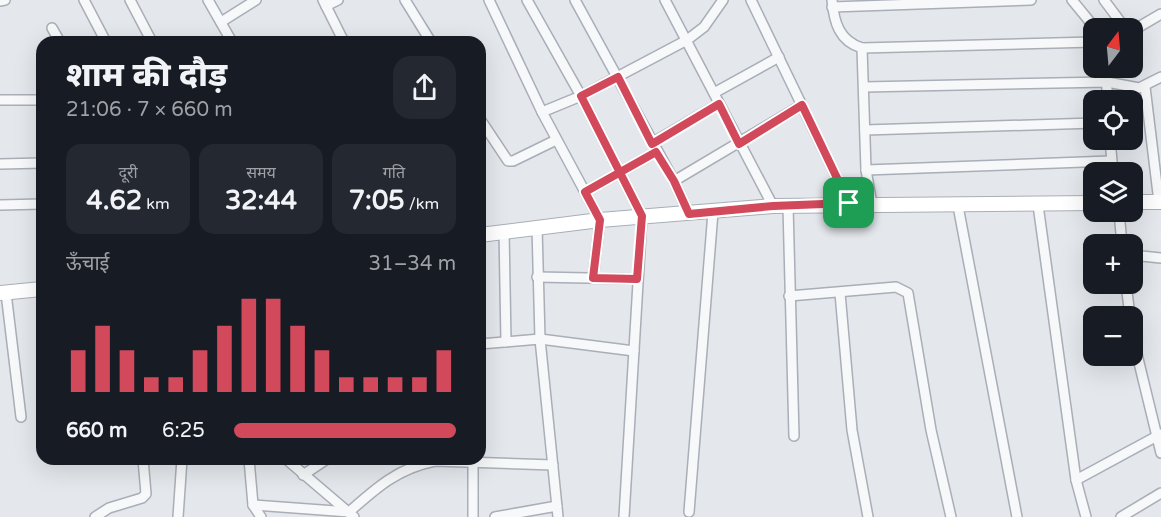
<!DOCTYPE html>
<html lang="hi">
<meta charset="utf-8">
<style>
body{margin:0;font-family:"Varela Round","Noto Sans Devanagari",sans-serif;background:#242831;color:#f1f3f6;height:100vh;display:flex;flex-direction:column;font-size:22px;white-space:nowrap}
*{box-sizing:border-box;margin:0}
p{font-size:20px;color:#9ea1a6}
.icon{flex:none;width:33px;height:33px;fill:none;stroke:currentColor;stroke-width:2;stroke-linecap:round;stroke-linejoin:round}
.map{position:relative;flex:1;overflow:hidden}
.drawer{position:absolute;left:36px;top:36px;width:450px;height:429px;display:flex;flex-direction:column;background:#171b24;border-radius:18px;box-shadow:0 6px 24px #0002}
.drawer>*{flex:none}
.needle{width:39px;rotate:16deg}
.tools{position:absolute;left:1083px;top:18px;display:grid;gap:12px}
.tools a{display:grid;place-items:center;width:60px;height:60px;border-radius:12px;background:#171b24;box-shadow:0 6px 24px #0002;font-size:30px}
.pin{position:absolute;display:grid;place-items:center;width:51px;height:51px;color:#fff;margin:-26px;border-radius:12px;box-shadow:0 3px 9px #0006}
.round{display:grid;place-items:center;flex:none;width:63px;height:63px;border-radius:18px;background:#242831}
.head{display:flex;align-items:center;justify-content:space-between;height:102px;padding:0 30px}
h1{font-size:33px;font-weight:800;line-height:45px}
.figures{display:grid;grid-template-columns:repeat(3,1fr);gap:9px;height:102px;padding:6px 30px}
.figures div{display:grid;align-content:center;border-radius:15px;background:#242831;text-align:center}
.figures b{font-size:26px;font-weight:800}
.figures small{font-size:16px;font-weight:400}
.figures p{font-size:16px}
.chart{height:168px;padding:12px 30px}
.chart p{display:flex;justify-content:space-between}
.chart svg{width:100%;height:108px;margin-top:6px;stroke:#d1495b;stroke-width:6}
ul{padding:0 30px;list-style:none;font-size:20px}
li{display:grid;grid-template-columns:96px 72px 1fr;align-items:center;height:45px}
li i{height:15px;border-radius:8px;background:#d1495b}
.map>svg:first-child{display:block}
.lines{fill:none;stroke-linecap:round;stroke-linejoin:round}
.street-casing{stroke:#a9aeb7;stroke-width:12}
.secondary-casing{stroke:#a9aeb7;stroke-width:16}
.street{stroke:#f7f8fa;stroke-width:9}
.secondary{stroke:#fff;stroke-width:14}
.route-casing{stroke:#fff;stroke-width:12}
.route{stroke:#d1495b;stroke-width:8}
</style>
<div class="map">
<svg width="1161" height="517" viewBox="0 0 1161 517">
<rect width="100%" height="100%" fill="#e4e7ec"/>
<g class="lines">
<defs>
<g id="street">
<path d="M84,0L106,42"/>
<path d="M130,0L152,42"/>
<path d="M208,0L232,42"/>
<path d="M323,0L344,42"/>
<path d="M405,0L431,42"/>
<path d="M489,0L542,112L600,220L593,278"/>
<path d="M527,0L581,96L642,216L624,517"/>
<path d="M575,0L674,181L689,214"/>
<path d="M665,0L773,206"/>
<path d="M751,0L849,203"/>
<path d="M832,0C834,22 839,41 862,48L1094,42"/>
<path d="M1072,0L1095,28"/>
<path d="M1104,0L1125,28"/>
<path d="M0,1L5,0"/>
<path d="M326,6L338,0"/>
<path d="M832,7L1031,0"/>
<path d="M221,22L256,0"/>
<path d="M52,28L60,42"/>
<path d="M1132,31L1161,14"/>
<path d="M862,48L866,170L872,204"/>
<path d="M1105,68L1108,100"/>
<path d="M864,87L1107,82L1139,88L1161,77"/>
<path d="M1145,87L1159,202"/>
<path d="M714,93L779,57"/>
<path d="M0,100H42"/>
<path d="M542,112L581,96L687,40L704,27L723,0"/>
<path d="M480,119L508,161H513L556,140"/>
<path d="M865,130L1094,123"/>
<path d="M1110,140L1113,172"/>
<path d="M652,143L719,104"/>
<path d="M0,164L42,163"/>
<path d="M866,170L1110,161"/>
<path d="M674,181L802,105"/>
<path d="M585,192L656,152"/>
<path d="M0,205L42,204"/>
<path d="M1038,205L1076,480L1086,517"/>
<path d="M788,206L794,436"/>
<path d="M958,206L1017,517"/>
<path d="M1119,212L1122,244"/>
<path d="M537,227L540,339L558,517"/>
<path d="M504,231L506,342"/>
<path d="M1132,255L1161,258"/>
<path d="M537,277L637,279"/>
<path d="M1126,284L1130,316"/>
<path d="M6,293L21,417"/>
<path d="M840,293L852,430L868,517"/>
<path d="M789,296L896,287L908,293L931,430L951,517"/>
<path d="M1132,334L1161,453"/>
<path d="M480,344L540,339L634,351"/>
<path d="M249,459L253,505L261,517"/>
<path d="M286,459L354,517"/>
<path d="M303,475L327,459"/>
<path d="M1076,480L1161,434"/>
<path d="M253,505L349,512C376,488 398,468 435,461L553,465"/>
<path d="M689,512L713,212"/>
<path d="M95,517L109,508L142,498L146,494L143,459"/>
<path d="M178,517L182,459"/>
<path d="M473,517V462"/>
<path d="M495,517L557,506"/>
<path d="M1121,517L1161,493"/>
</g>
<g id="secondary">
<path d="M1132,202H1161"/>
<path d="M480,235L600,220L773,206L1094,203"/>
<path d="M0,293L42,289"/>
</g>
</defs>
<use href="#street" class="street-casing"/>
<use href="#secondary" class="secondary-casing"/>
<use href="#street" class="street"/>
<use href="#secondary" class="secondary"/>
</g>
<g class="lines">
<defs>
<path id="route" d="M849,203L773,206L689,214L674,181L656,152L585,192L600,220L593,278L637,279L642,216L581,96L618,77L652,144L719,104L739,144L802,105L849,203"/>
</defs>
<use href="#route" class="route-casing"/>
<use href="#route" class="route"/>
</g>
</svg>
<div class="tools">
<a><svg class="needle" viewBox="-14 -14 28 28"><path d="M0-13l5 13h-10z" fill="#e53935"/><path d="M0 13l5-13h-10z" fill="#9ea1a6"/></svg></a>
<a><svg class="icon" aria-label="locate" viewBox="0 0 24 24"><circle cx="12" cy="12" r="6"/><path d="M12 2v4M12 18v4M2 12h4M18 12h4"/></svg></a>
<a><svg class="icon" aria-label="layers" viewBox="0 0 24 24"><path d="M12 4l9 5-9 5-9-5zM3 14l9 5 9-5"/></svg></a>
<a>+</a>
<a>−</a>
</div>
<div class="pin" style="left:849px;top:203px;background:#1e9e55"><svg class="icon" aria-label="arrive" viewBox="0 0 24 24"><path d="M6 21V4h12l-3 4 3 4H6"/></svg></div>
<section class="drawer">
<div class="head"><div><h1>शाम की दौड़</h1><p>21:06 · 7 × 660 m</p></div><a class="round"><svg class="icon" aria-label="share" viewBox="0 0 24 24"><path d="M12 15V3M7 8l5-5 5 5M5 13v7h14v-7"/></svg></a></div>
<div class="figures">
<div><p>दूरी</p><b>4.62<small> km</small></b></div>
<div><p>समय</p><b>32:44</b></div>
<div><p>गति</p><b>7:05<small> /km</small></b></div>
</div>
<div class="chart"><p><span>ऊँचाई</span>31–34 m</p>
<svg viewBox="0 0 160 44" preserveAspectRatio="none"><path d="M5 44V27M15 44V17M25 44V27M35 44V38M45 44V38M55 44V27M65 44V17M75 44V6M85 44V6M95 44V17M105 44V27M115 44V38M125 44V38M135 44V38M145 44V38M155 44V27"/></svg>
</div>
<ul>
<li><b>660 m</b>6:25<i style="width:100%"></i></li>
</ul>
</section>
</div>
